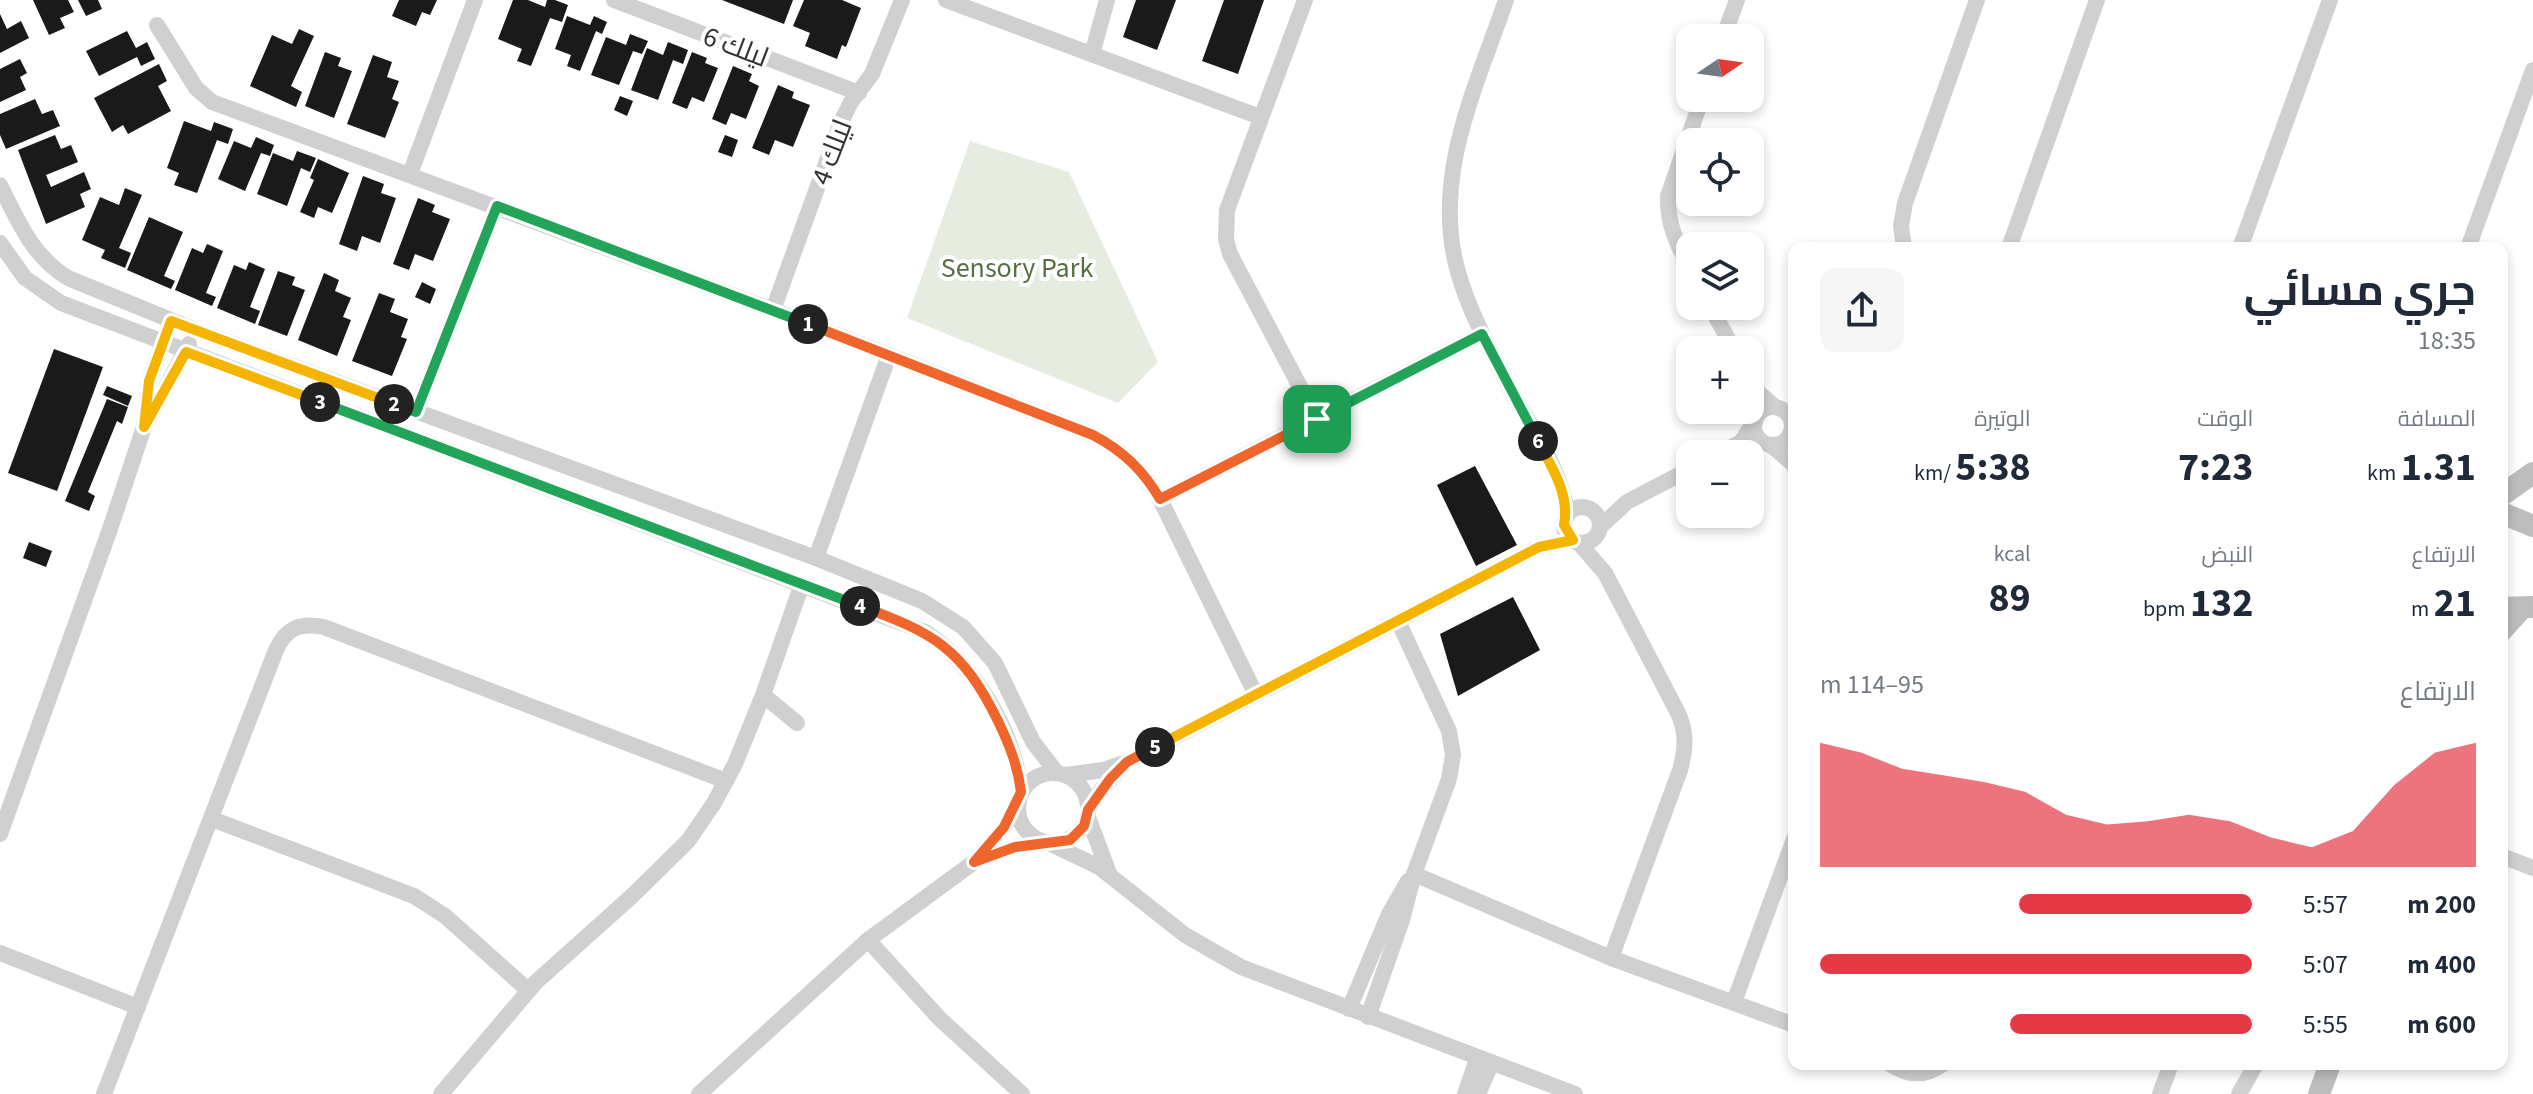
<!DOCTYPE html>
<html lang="ar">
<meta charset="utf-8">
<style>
body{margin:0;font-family:"Source Sans 3",Cairo,sans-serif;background:#f6f6f7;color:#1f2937;direction:rtl;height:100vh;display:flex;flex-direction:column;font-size:30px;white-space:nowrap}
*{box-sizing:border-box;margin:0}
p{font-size:26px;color:#747a83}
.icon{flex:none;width:44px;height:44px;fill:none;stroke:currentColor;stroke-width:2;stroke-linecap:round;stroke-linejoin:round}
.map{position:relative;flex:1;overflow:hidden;direction:ltr}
.drawer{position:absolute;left:1788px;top:242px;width:720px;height:828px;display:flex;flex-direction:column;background:#fff;border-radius:16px;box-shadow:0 4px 12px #0003;direction:rtl}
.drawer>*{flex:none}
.needle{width:52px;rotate:77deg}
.tools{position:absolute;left:1676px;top:24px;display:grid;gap:16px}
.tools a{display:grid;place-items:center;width:88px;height:88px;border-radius:16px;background:#fff;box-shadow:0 4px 12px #0003;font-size:40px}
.pin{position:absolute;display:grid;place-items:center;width:68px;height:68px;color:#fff;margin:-34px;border-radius:16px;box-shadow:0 4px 12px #0006}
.km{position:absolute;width:40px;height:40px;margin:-20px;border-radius:50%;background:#222;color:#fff;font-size:22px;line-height:40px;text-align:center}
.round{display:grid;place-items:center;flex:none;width:84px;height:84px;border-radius:16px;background:#f6f6f7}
.summary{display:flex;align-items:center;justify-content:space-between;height:136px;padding:0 32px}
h1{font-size:44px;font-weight:700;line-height:60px}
.stats{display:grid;grid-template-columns:repeat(3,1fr);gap:12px;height:136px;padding:8px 32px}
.stats div{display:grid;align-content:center}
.stats b{font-size:40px;font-weight:700}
.stats small{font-size:22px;font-weight:400}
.stats p{font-size:22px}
.chart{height:224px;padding:16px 32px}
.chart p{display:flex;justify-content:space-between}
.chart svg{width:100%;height:144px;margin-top:8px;fill:#e63946;opacity:.7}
ul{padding:0 32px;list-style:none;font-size:26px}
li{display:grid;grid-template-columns:128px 96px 1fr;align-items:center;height:60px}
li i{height:20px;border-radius:10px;background:#e63946}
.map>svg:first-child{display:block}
.green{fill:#e6ecdf}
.building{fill:#1a1a1a}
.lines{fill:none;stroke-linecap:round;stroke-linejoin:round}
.street{stroke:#d0d0d0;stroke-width:16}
.secondary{stroke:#bdbdbd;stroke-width:22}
.split-1-casing{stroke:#fff;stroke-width:16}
.split-2-casing{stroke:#fff;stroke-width:16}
.split-3-casing{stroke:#fff;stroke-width:16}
.split-4-casing{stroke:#fff;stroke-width:16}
.split-5-casing{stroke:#fff;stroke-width:16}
.split-6-casing{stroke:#fff;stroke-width:16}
.split-7-casing{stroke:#fff;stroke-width:16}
.split-1{stroke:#f0652b;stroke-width:10}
.split-2{stroke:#22a559;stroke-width:10}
.split-3{stroke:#f5b400;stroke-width:10}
.split-4{stroke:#22a559;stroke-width:10}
.split-5{stroke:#f0652b;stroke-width:10}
.split-6{stroke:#f5b400;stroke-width:10}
.split-7{stroke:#22a559;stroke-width:10}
.labels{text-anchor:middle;stroke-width:8;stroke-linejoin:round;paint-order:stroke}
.street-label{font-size:28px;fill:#333;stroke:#fff}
.park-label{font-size:28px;fill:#56703f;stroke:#fff}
</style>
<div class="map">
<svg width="2533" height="1094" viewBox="0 0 2533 1094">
<rect width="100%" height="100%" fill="#fff"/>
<path class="green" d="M970,141L1069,172L1158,362L1118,403L907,318Z"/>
<g class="building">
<path d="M33,0H68L74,12L60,18L65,28L49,35Z"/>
<path d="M78,0H98L102,9L86,16Z"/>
<path d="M399,0H437L430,15L422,12L416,26L392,16Z"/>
<path d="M513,0H528L545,7L547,0H555L568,5L562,22L550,18L531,66L517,61L522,49L498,39Z"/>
<path d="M722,0H793L784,24Z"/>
<path d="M804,0H842L861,8L846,47L842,45L837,59L805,46L810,33L793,26Z"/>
<path d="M1136,0H1176L1157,50L1123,37Z"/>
<path d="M1224,0H1264L1238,74L1202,61Z"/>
<path d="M0,14L7,29L21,21L29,38L0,53Z"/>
<path d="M567,16L590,25L594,16L607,22L602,34L596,31L580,71L567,66L571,55L555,49Z"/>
<path d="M299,29L314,36L291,86L302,92L296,107L250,86L272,35L292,44Z"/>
<path d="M127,31L136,48L147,42L155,59L141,66L137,57L99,76L86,51Z"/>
<path d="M630,34L648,41L642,54L633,51L619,85L591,75L606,37L626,45Z"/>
<path d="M668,42L688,50L683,64L673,60L658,100L631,90L647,48L663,55Z"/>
<path d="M325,52L341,58L338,66L352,71L334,118L305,106Z"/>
<path d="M692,52L707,58L705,63L718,68L704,102L692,97L687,109L672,103Z"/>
<path d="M373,55L392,62L387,77L399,81L392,99L399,102L385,138L347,124Z"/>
<path d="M20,59L27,73L20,77L26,90L0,102V69Z"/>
<path d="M159,64L167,81L158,86L171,111L128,134L123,125L112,132L94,98Z"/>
<path d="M733,66L752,74L749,81L759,86L746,119L731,113L726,125L712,119Z"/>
<path d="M778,85L794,92L792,98L810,105L793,147L775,140L769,155L752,148Z"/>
<path d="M620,96L633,101L627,116L614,110Z"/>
<path d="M35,99L42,114L53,110L60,126L6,149L0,135V114Z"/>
<path d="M184,121L211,131L214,122L233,129L228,144L217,140L197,193L174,185L179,173L167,168Z"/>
<path d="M55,135L61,149L71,145L78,162L46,175L51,187L84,172L91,189L80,194L85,207L46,224L18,150Z"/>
<path d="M725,135L738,140L732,157L718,152Z"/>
<path d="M256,137L274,145L270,156L261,153L245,191L218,179L234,141L251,148Z"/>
<path d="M297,151L316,158L310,172L301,168L287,206L257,194L273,153L293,161Z"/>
<path d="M318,159L349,173L332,213L318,207L314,218L300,212L314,180L310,178Z"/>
<path d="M363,176L384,184L381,193L396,198L380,243L362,236L357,251L339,244Z"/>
<path d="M125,188L142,195L119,248L131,253L125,268L101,258L105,250L82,240L100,197L119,205Z"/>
<path d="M418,198L435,205L432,212L450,219L433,261L415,254L409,270L393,264Z"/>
<path d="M149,217L183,232L164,276L175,281L171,289L127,270Z"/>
<path d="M207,244L223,251L206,293L216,297L212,306L175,290L192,248L203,253Z"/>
<path d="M249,262L265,269L250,307L260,311L255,324L217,308L234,265L246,270Z"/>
<path d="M278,271L295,277L292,285L305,290L287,336L258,325Z"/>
<path d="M324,273L339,280L335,291L351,298L343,317L351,320L337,356L298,340Z"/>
<path d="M422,282L436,289L430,304L415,297Z"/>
<path d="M379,293L395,299L390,312L408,319L401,337L407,339L392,376L352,361Z"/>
<path d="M54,349L103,367L57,491L8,473Z"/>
<path d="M107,386L132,396L128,406L103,395Z"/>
<path d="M107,399L128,407L122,424L117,421L88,492L95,496L89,511L65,501Z"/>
<path d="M1475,466L1517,545L1476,566L1437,485Z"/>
<path d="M29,542L52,551L46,567L23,558Z"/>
<path d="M1513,597L1540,650L1458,696L1440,634Z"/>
</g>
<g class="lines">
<g class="street">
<path d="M614,0L859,93"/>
<path d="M946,0L1260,117"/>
<path d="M1305,0L1227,210L1226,239L1230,254L1317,419"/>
<path d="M1506,0C1476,88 1431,177 1458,272C1470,315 1493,354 1513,394C1532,429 1565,476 1567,516"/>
<path d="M157,25L196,88L212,102L773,310L1093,435C1123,451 1143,470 1160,499L1255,693"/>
<path d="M1723,38L1737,0"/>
<path d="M1092,54L1107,0"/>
<path d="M410,174L475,0"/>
<path d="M0,185C18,221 32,256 68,278L195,330L816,558L922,601L963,627L995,663L1033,742L1057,773"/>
<path d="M0,243L25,278L61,303L925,632C976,666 1014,731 1021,792"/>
<path d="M1904,248L1901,226L1905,203L1977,0"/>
<path d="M2009,248L2097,0"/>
<path d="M2240,248L2330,0"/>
<path d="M2468,248L2533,70"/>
<path d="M1690,268C1677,244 1667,224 1668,196L1702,98"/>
<path d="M1710,306L1734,350"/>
<path d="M773,310L841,122L851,102L872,74L902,0"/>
<path d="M1750,380L1758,392L1775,407"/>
<circle cx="1773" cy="426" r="19"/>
<path d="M416,412L497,206"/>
<path d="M147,422L189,344"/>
<path d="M1771,445L1794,465"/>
<path d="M1719,454L1741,442L1755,421"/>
<path d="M1160,499L1482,334"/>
<circle cx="1582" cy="525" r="18"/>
<path d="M1600,527L1627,502L1690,469"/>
<path d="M1578,542L1605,573L1677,711C1687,731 1686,749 1680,770L1611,958"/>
<path d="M816,558L889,355"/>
<path d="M763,695L797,723"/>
<circle cx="1053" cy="808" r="35"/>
<path d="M1066,775L1103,770L1127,762L1539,547L1573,540"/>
<path d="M1088,810L1102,789L1123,766"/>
<path d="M1088,817L1109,873"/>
<path d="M212,819L414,896L445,916L528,990"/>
<path d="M0,834L110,529L144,427L149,381L166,334"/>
<path d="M1051,844L1099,867L1185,935L1241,967L1575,1094"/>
<path d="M2502,856L2533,868"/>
<path d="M979,859L1015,847L1043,842"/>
<path d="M1414,874L1611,958L1794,1025"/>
<path d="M868,940L939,1018L1022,1094"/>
<path d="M0,953L138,1007"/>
<path d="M1734,1002L1794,839"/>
<path d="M1349,1009L1389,914L1408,881"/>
<path d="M1368,1017L1402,920L1414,874L1449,779L1453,755L1449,731L1398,621"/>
<path d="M1890,1064C1908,1076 1925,1077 1943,1064"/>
<path d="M104,1094L276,650C286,628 300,622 324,627L726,781"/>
<path d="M441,1094L536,982L632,896L688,841L714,803L735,764L763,695L802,584"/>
<path d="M699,1094L868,940L974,862L1004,827L1019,800"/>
<path d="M1465,1094L1477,1059"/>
<path d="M1478,1094L1491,1064"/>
<path d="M2160,1094L2171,1064"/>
<path d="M2239,1094L2256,1064"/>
</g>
<g class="secondary">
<path d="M2502,495L2533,473"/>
<path d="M2502,513L2533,526"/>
<path d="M2502,608L2533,607"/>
<path d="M2502,630L2522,608"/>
<path d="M2319,1094L2330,1064"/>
</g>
</g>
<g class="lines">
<defs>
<path id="split-1" d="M808,324L1093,435C1123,451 1143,470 1160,499L1317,419"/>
<path id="split-2" d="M394,404L416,412L497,206L808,324"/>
<path id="split-3" d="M320,402L186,352L144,427L149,381L171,321L394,404"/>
<path id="split-4" d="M320,402L860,606"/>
<path id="split-5" d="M860,606C934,633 962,648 998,721C1009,744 1018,766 1021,792L1004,827L974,862L1015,847L1070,840L1084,826L1088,810L1110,779L1127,762L1155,747"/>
<path id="split-6" d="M1155,747L1539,547L1573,540L1564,525C1570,494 1552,468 1538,441"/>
<path id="split-7" d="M1317,419L1482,334L1538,441"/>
</defs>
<use href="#split-1" class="split-1-casing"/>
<use href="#split-2" class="split-2-casing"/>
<use href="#split-3" class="split-3-casing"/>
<use href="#split-4" class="split-4-casing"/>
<use href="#split-5" class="split-5-casing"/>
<use href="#split-6" class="split-6-casing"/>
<use href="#split-7" class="split-7-casing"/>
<use href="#split-1" class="split-1"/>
<use href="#split-2" class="split-2"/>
<use href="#split-3" class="split-3"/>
<use href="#split-4" class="split-4"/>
<use href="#split-5" class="split-5"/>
<use href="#split-6" class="split-6"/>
<use href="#split-7" class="split-7"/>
</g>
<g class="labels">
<g class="street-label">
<text transform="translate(736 46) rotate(21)" y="10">ليلك 6</text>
<text transform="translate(831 152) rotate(-69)" y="10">ليلك 4</text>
</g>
<g class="park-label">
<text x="1017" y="277">Sensory Park</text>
</g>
</g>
</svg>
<div class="tools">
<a><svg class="needle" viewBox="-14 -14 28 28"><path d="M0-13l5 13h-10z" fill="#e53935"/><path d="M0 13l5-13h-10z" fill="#747a83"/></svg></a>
<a><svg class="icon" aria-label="locate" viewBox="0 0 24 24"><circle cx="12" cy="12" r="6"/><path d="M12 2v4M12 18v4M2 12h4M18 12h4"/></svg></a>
<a><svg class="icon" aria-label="layers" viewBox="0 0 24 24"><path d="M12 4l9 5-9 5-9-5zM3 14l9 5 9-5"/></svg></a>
<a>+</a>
<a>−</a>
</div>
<div class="pin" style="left:1317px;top:419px;background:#1e9e55"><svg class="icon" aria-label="arrive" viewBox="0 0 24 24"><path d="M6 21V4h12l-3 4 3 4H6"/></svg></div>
<b class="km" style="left:808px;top:324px">1</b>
<b class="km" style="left:394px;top:404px">2</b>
<b class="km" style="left:320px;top:402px">3</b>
<b class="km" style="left:860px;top:606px">4</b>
<b class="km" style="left:1155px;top:747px">5</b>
<b class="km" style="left:1538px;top:441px">6</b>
<section class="drawer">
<div class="summary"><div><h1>جري مسائي</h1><p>18:35</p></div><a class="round"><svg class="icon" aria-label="share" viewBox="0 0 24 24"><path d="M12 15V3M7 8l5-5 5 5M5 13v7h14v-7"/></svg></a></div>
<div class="stats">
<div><p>المسافة</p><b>1.31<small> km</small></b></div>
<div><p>الوقت</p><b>7:23</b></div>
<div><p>الوتيرة</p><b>5:38<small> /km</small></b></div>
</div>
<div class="stats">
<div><p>الارتفاع</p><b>21<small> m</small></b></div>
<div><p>النبض</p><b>132<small> bpm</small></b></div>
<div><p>kcal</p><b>89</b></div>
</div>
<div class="chart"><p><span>الارتفاع</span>95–114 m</p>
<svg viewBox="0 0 160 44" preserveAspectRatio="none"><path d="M0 44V6L10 9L20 14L30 16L40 18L50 21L60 28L70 31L80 30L90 28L100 30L110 35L120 38L130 33L140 19L150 9L160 6V44z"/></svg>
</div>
<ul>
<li><b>200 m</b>5:57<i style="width:54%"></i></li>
<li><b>400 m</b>5:07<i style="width:100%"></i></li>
<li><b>600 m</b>5:55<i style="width:56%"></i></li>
</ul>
</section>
</div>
